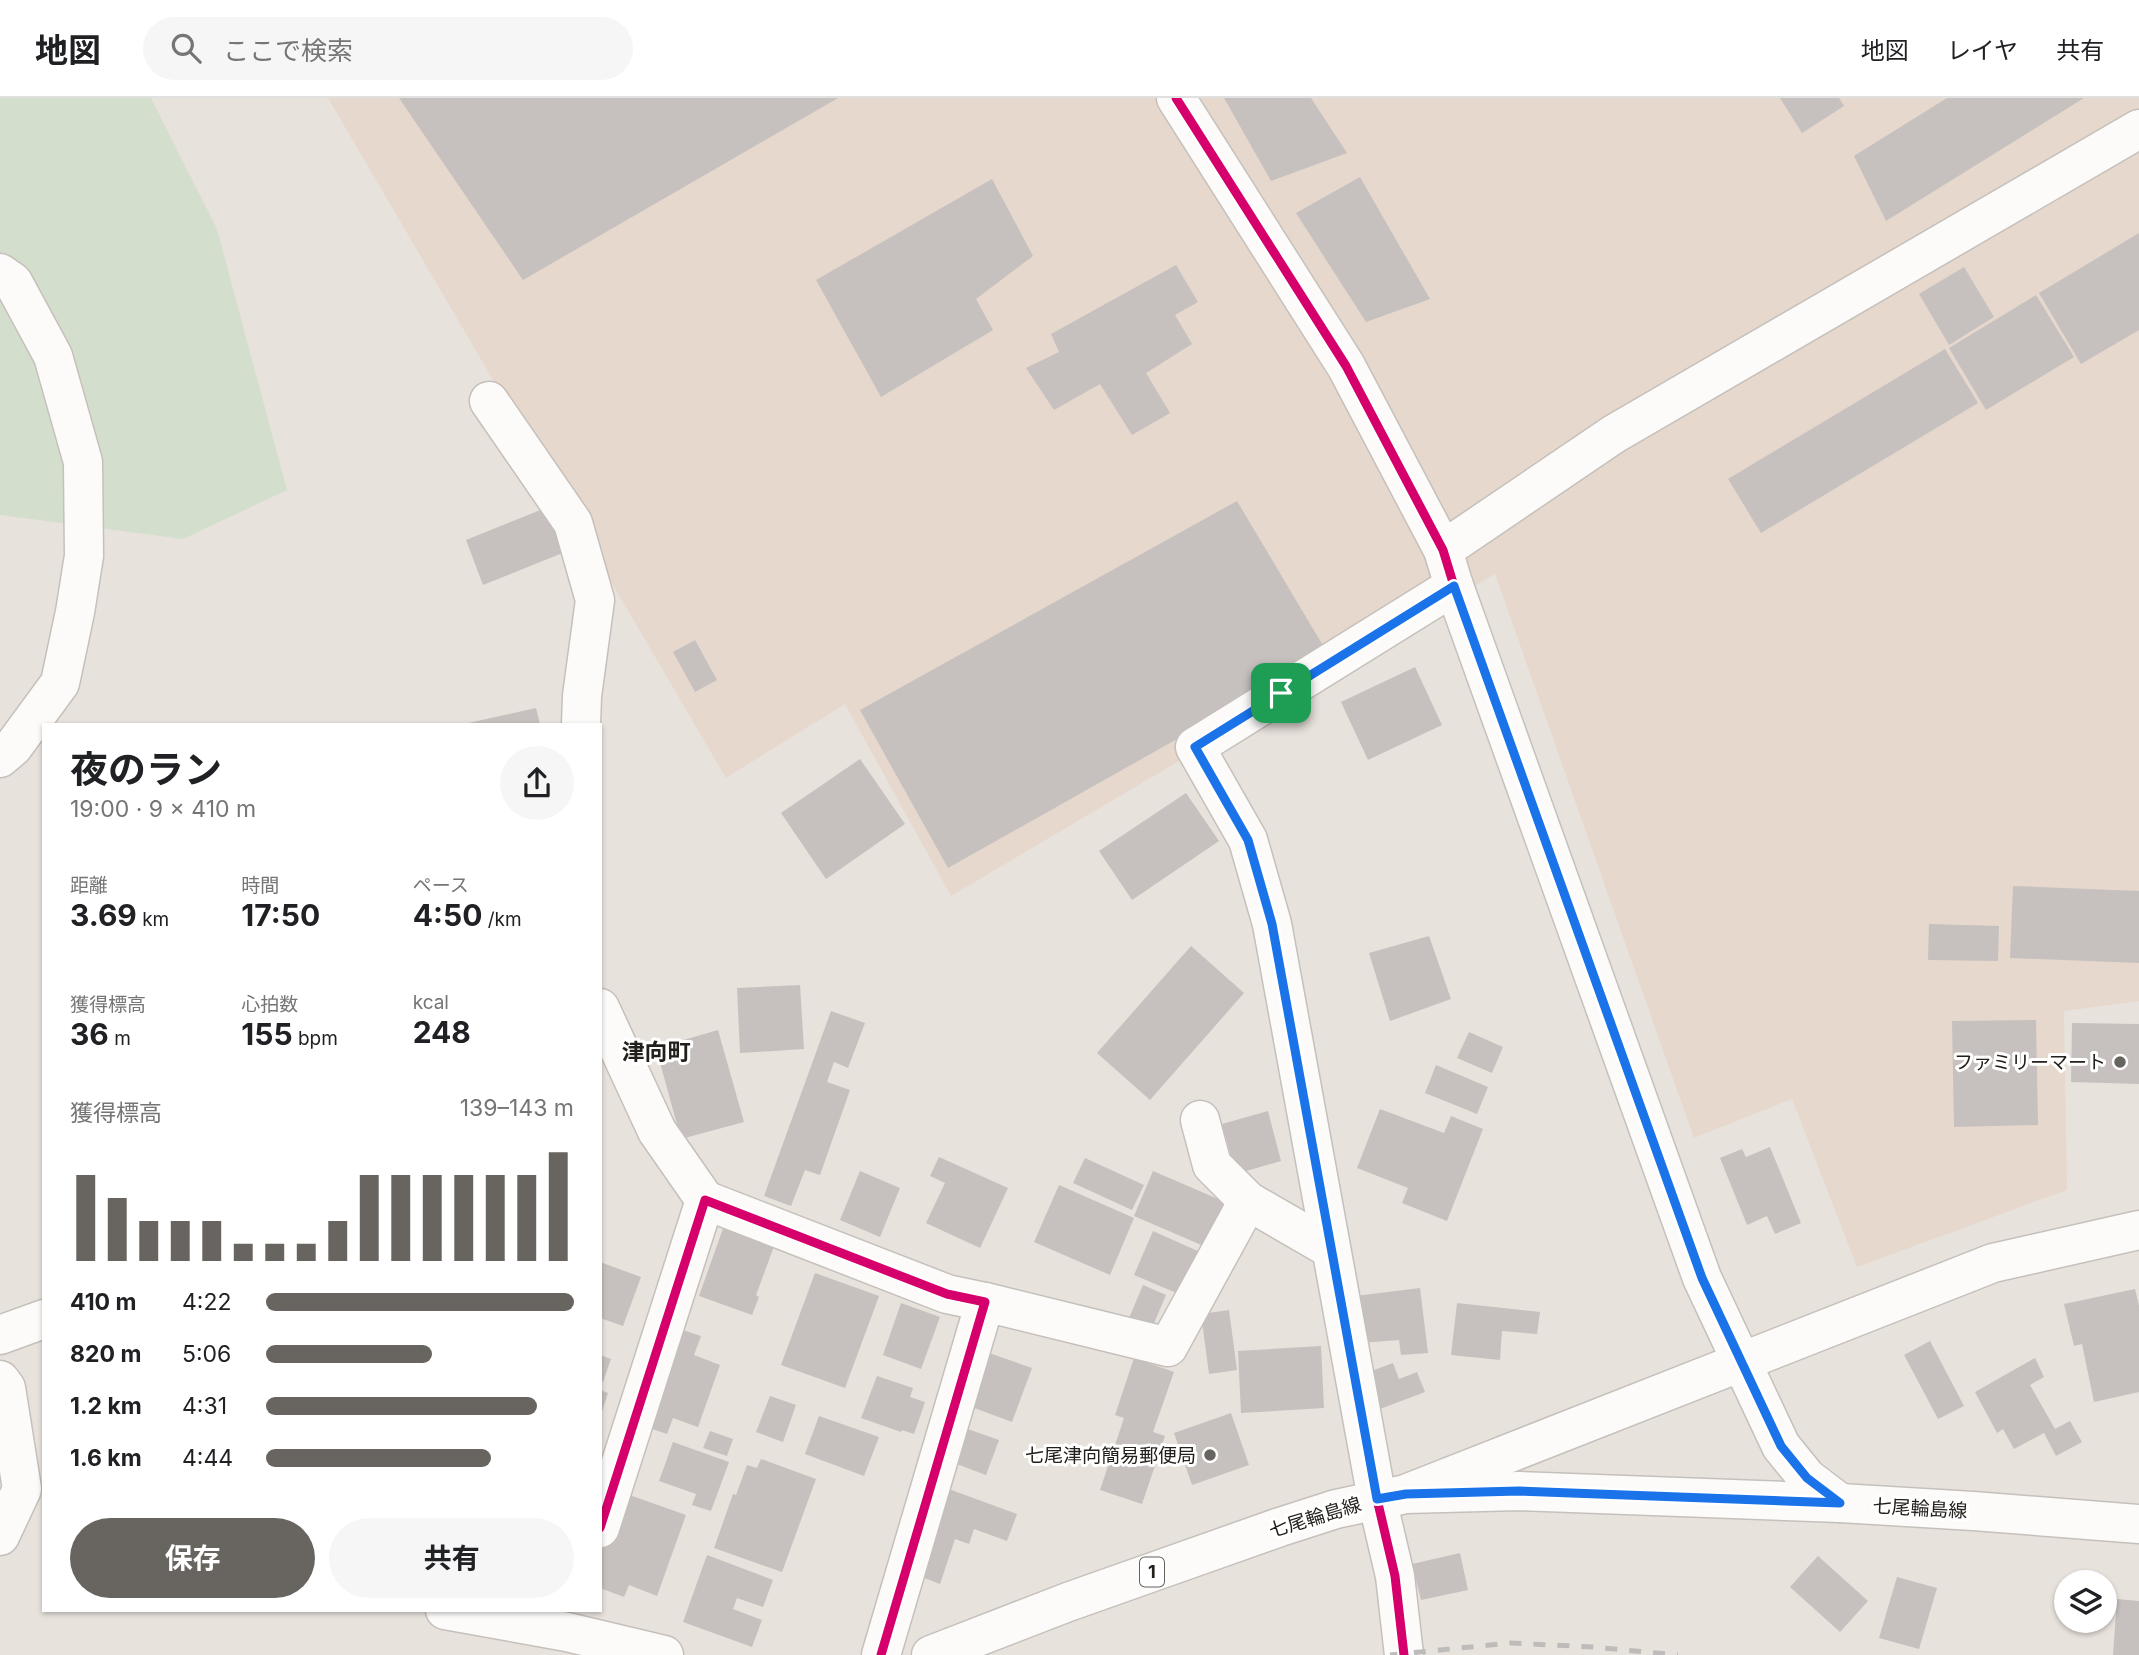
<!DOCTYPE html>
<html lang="ja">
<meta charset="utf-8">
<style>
body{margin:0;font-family:Inter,"Noto Sans JP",sans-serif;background:#f6f6f6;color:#202124;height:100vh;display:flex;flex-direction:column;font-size:26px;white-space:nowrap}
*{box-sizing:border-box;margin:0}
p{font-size:23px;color:#757577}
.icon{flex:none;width:38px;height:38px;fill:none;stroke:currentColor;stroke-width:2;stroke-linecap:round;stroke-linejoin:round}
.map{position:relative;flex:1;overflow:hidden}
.drawer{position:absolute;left:42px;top:625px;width:560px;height:889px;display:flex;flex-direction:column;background:#fff;border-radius:0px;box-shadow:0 2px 5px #0004}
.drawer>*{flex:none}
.fabs{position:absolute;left:2054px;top:1472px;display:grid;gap:14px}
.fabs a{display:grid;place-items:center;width:63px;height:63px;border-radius:50%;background:#fff;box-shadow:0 2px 5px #0004;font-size:35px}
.pin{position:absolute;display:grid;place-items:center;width:60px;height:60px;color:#fff;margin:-30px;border-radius:14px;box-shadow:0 4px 10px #0006}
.round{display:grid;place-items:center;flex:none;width:74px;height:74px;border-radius:37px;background:#f6f6f6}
.head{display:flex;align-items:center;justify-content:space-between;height:119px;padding:0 28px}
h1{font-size:38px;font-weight:700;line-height:52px}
.stats{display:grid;grid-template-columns:repeat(3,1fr);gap:10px;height:119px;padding:7px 28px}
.stats div{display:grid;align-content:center}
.stats b{font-size:30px;font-weight:700}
.stats small{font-size:19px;font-weight:400}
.stats p{font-size:19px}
.chart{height:196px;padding:14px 28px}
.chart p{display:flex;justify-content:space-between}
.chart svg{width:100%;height:126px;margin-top:7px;stroke:#68645f;stroke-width:6}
.action{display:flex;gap:14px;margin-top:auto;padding:14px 28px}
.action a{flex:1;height:80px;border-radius:42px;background:#68645f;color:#fff;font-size:28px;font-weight:700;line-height:80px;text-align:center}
.action a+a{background:#f6f6f6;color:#202124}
ul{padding:0 28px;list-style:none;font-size:23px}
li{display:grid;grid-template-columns:112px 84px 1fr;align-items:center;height:52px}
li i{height:18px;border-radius:9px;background:#68645f}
header{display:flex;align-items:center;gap:42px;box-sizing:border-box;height:98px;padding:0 35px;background:#fff;border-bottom:2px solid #e0e0e0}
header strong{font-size:33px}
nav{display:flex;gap:38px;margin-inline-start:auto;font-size:24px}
.search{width:490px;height:63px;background:#f6f6f6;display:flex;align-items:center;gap:18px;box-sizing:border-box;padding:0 24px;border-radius:38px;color:#757577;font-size:26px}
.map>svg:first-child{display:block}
.industrial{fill:#e6d8cd}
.green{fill:#d3dfcc}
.building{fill:#c6c0bf}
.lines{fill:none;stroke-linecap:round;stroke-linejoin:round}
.minor-casing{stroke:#c5c0bb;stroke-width:41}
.major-casing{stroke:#c5c0bb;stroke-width:41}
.minor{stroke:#fcfbfa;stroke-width:38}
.major{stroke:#fcfbfa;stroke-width:38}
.rail{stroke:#bebcba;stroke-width:5;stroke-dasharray:12 12;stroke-linecap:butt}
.cycleway-casing{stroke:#fff;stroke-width:13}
.cycleway{stroke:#d6006c;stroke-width:9}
.route-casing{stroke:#fff;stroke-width:14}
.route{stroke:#1a73e8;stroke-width:9}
.poi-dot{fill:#68645f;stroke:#fff;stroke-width:2.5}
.labels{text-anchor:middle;stroke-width:6;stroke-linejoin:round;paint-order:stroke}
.shield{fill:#fff;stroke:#65635f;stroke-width:2}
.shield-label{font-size:18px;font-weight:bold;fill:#23201b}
.poi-label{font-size:19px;fill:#23201b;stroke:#fff;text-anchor:end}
.street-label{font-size:19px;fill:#23201b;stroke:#fff}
.quarter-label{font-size:23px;font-weight:bold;fill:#23201b;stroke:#fff}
</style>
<header>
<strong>地図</strong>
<div class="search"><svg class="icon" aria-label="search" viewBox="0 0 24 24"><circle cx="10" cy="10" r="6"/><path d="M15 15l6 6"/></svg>ここで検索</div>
<nav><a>地図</a><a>レイヤ</a><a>共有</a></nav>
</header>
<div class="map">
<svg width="2139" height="1557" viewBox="0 0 2139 1557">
<rect width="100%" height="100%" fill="#e8e2dc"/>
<path class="industrial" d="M328,0H2139V903L2064,913L2067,1092L1857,1169L1792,1001L1694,1040L1495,476L951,798L845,606L726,680Z"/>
<path class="green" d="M0,0H151L217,131L287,392L183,441L0,417Z"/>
<g class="building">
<path d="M399,0H838L523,182Z"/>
<path d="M1224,0H1311L1347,55L1271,83Z"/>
<path d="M1780,0H1839L1844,8L1802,35Z"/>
<path d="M1947,0H2084L1886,123L1854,58Z"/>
<path d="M1360,79L1430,201L1366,224L1296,115Z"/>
<path d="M992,81L1033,158L976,201L993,232L881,299L816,182Z"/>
<path d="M2139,135V232L2081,266L2039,195Z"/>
<path d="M1176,167L1198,204L1175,217L1192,246L1146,275L1170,315L1132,337L1100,286L1054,312L1026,270L1059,254L1051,236Z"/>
<path d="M1964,169L1994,219L1949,247L1919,196Z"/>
<path d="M2036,197L2074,259L1986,312L1949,250Z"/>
<path d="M1945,251L1978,305L1761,435L1728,381Z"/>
<path d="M1237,403L1328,556L948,770L860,612Z"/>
<path d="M548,409L565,454L483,487L466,442Z"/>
<path d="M695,542L717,582L695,594L673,554Z"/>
<path d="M1415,569L1442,627L1368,662L1341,604Z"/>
<path d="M536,610L540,626H469L468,625Z"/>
<path d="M860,661L905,726L826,781L781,715Z"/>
<path d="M1186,695L1219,743L1132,802L1099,753Z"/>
<path d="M2013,788L2139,793V865L2010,860Z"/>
<path d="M1929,826L1999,828L1998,863L1928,862Z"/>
<path d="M1429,838L1451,901L1390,923L1369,855Z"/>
<path d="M1191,848L1244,895L1150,1002L1097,955Z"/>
<path d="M800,887L804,951L740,955L737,890Z"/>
<path d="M831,913L865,925L848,970L834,964L827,984L850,992L820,1077L805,1072L791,1108L764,1098Z"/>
<path d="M2036,922L2038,1027L1954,1029L1952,923Z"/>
<path d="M2072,925L2139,926V986L2071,984Z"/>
<path d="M718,932L744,1024L681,1041L656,950Z"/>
<path d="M1469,934L1503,949L1492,975L1457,960Z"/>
<path d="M1436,967L1488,989L1477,1016L1425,995Z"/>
<path d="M1380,1011L1444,1035L1451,1018L1483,1031L1447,1123L1402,1105L1408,1090L1357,1070Z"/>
<path d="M1268,1013L1281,1063L1236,1076L1222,1026Z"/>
<path d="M1770,1049L1801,1125L1775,1136L1767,1118L1747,1127L1720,1060L1742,1051L1746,1059Z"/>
<path d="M939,1059L1008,1090L980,1150L926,1125L945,1085L930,1078Z"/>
<path d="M1085,1060L1144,1087L1132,1112L1073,1085Z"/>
<path d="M860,1073L900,1090L880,1139L840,1122Z"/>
<path d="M1153,1073L1232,1107L1213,1152L1134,1118Z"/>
<path d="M1059,1087L1134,1120L1110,1177L1034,1144Z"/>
<path d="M725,1125L776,1143L756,1197L759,1199L752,1217L699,1198Z"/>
<path d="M1153,1133L1211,1159L1193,1202L1134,1177Z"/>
<path d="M600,1164L641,1179L623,1228L600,1220Z"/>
<path d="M815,1175L879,1198L845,1290L781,1267Z"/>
<path d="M1143,1187L1166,1197L1152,1230L1129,1220Z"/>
<path d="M1420,1190L1428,1255L1401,1257L1399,1242L1360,1245L1355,1198Z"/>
<path d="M2135,1191L2139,1208V1294L2094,1304L2082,1246L2074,1248L2064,1206Z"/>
<path d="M901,1205L940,1219L921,1271L883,1257Z"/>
<path d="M1457,1205L1540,1214L1537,1236L1502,1233L1500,1262L1451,1257Z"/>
<path d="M1229,1212L1237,1272L1209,1276L1201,1216Z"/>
<path d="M671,1228L701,1238L694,1257L720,1267L698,1329L673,1320L667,1336L635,1325Z"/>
<path d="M1930,1243L1964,1308L1938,1321L1904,1257Z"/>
<path d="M1321,1248L1324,1310L1241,1315L1238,1253Z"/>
<path d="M989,1255L1032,1270L1012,1324L969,1308Z"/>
<path d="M600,1257L611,1261L603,1284L600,1283Z"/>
<path d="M1134,1260L1174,1274L1153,1334L1165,1338L1142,1406L1100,1392L1124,1320L1115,1317Z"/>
<path d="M2035,1260L2044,1279L2030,1287L2055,1331L2070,1323L2082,1344L2056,1358L2044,1335L2014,1351L2003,1331L1997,1335L1975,1294Z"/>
<path d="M1393,1265L1399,1281L1417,1274L1425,1294L1372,1314L1358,1278Z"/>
<path d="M877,1278L913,1290L910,1299L925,1304L914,1336L902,1332L901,1334L861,1320Z"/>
<path d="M600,1292L608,1295L601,1317H600Z"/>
<path d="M770,1298L796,1307L783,1344L756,1334Z"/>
<path d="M1231,1315L1249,1367L1192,1387L1174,1335Z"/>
<path d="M819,1318L879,1339L864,1378L805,1356Z"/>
<path d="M959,1328L999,1342L986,1377L946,1362Z"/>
<path d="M710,1333L733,1341L727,1358L703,1350Z"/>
<path d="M673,1344L729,1364L711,1413L692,1407L696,1396L659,1383Z"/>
<path d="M761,1361L816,1381L782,1474L714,1450L733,1396L736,1397L747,1367L757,1370Z"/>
<path d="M935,1386L1017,1416L1007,1443L974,1431L969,1446L955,1441L940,1486L906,1473Z"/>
<path d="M621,1394L686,1417L657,1498L629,1487L624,1499L600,1490V1451Z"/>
<path d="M1460,1455L1468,1492L1421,1502L1412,1466Z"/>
<path d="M707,1457L773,1482L763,1509L737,1500L733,1511L762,1522L752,1549L683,1524Z"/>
<path d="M1818,1458L1868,1503L1840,1534L1790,1489Z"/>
<path d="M1897,1479L1937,1490L1919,1551L1879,1540Z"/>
<path d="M2117,1501L2139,1503V1557H2113Z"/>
</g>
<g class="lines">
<defs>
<g id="minor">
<path d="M1176,0L1346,268L1443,452L1454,488L1702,1180L1781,1348L1807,1380L1840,1405"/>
<path d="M0,175L13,184L53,258L83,364L84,458L75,514L60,585L13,649L0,660"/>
<path d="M489,303L573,425L595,502L582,598L581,626"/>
<path d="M1443,452L1614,336L2139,31"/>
<path d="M600,910L657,1033L705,1102"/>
<path d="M1200,1022L1212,1067L1248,1103L1331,1151"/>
<path d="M985,1204L1168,1249L1248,1103"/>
<path d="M0,1237L44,1221"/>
<path d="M0,1282L6,1290L22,1391L0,1438"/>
<path d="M1408,1395L1993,1165L2139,1132"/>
<path d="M600,1430L705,1102L947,1196L985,1204L881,1557"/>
<path d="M445,1512L567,1534L664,1557"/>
<path d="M1404,1557L1395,1478L1377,1401L1272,826L1248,742L1195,649L1454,488"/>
</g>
<path id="major" d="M931,1557L1068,1504L1280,1429L1336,1411L1406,1396L1519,1393L1840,1405L1973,1413L2139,1426"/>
</defs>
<use href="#minor" class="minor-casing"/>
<use href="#major" class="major-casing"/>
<use href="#minor" class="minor"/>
<use href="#major" class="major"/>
<path class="rail" d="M1390,1557L1510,1545L1593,1549L1678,1557"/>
<defs>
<g id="cycleway">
<path d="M1176,0L1346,268L1443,452L1454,488L1702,1180L1781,1348L1807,1380L1840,1405"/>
<path d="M1195,649L1248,742L1272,826L1377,1401L1395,1478L1404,1557"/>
<path d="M600,1430L705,1102L947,1196L985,1204L881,1557"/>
</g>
</defs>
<use href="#cycleway" class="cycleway-casing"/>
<use href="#cycleway" class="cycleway"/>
</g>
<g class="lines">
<defs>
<path id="route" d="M1454,488L1702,1180L1781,1348L1807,1380L1840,1405L1519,1393L1406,1396L1377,1401L1272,826L1248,742L1195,649Z"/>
</defs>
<use href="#route" class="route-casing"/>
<use href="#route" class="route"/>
</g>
<g class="poi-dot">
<circle cx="2120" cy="964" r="7"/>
<circle cx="1210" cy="1357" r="7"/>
</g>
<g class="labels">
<rect class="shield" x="1140" y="1459.5" width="24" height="29" rx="5"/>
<g class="shield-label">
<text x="1152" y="1480">1</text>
</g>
<g class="poi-label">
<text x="2106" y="971">ファミリーマート</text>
<text x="1196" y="1364">七尾津向簡易郵便局</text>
</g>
<g class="street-label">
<text transform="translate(1920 1410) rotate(3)" y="7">七尾輪島線</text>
<text transform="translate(1315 1419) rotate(-17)" y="7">七尾輪島線</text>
</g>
<g class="quarter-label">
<text x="656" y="962">津向町</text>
</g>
</g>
</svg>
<div class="fabs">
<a><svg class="icon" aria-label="layers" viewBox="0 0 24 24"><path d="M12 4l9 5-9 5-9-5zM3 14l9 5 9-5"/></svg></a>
</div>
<div class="pin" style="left:1281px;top:595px;background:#1e9e55"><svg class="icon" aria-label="arrive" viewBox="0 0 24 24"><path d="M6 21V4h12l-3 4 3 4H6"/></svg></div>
<section class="drawer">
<div class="head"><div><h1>夜のラン</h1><p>19:00 · 9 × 410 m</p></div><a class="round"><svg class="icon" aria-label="share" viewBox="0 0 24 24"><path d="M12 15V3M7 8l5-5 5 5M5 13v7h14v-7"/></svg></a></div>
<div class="stats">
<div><p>距離</p><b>3.69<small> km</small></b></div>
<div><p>時間</p><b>17:50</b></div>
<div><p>ペース</p><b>4:50<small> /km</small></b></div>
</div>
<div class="stats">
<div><p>獲得標高</p><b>36<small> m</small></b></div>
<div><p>心拍数</p><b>155<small> bpm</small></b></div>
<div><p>kcal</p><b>248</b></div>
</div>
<div class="chart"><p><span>獲得標高</span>139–143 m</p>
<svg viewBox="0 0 160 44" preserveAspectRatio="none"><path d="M5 44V14M15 44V22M25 44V30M35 44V30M45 44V30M55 44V38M65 44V38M75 44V38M85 44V30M95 44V14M105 44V14M115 44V14M125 44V14M135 44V14M145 44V14M155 44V6"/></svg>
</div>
<ul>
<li><b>410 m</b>4:22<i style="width:100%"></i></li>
<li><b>820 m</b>5:06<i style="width:54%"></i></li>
<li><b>1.2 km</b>4:31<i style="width:88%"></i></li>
<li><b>1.6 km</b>4:44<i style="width:73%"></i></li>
</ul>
<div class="action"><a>保存</a><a>共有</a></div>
</section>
</div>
